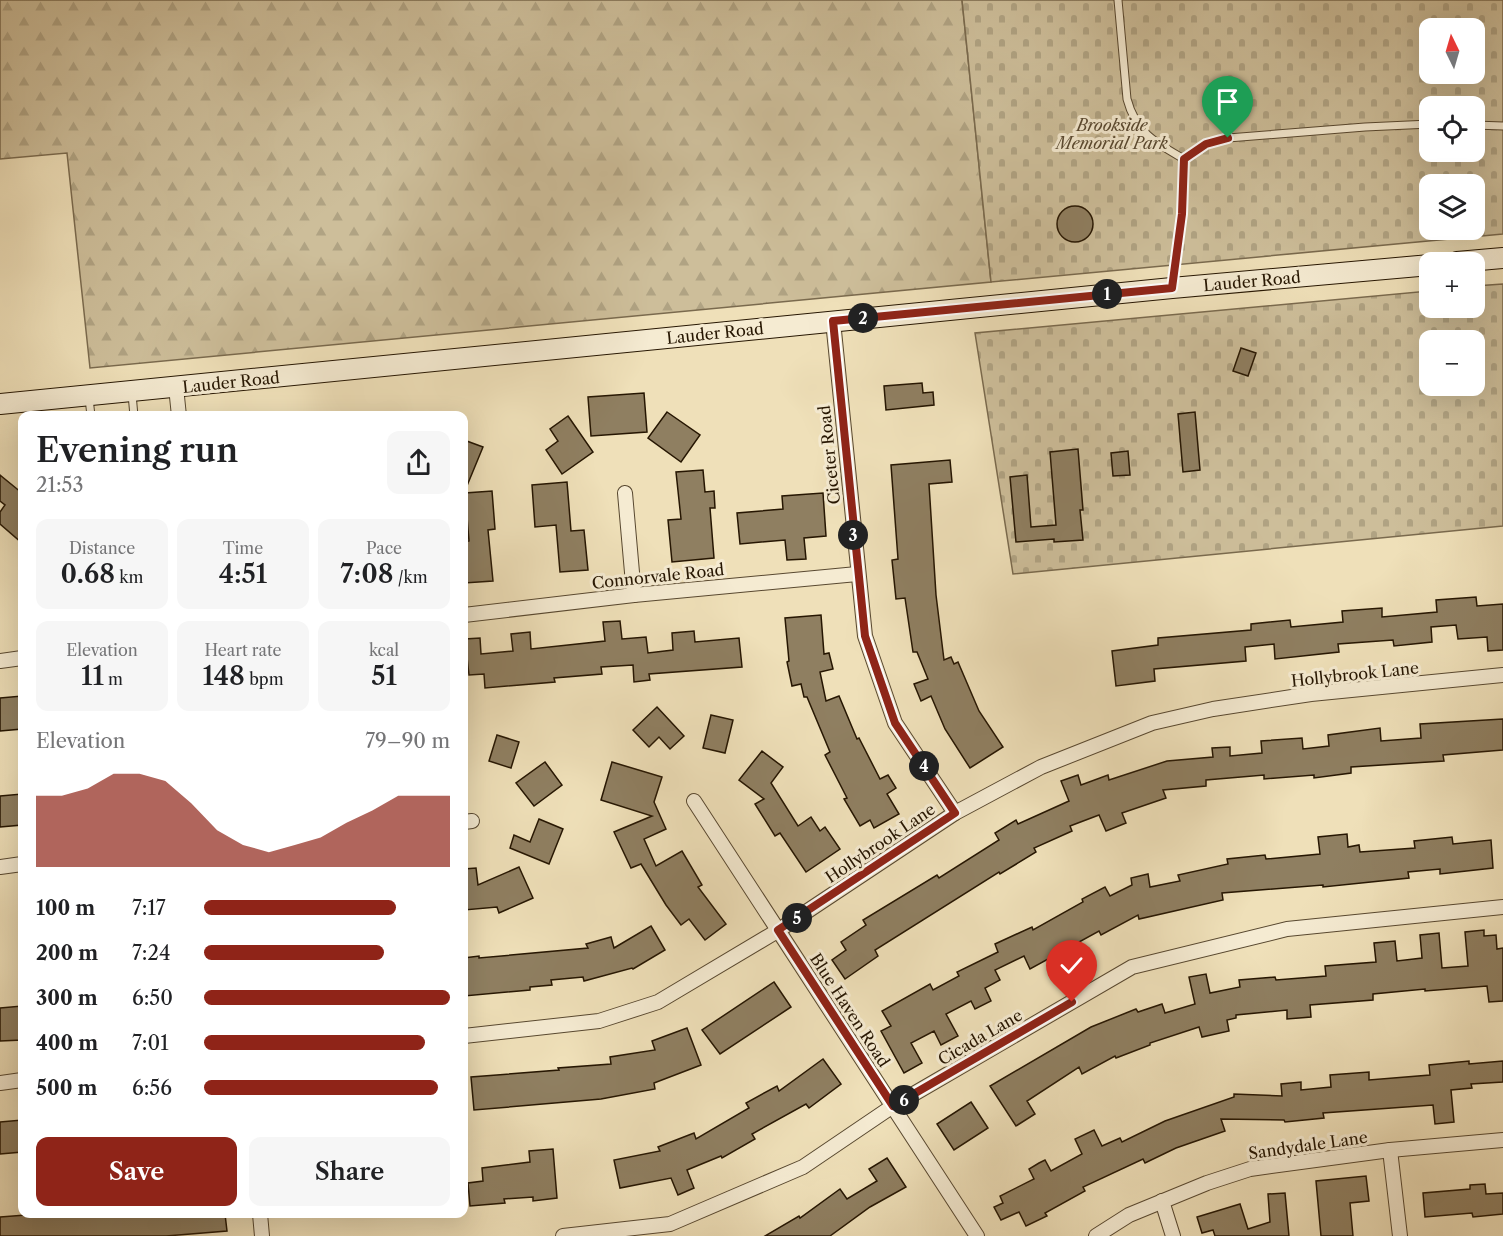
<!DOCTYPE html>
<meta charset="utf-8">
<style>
body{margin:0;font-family:"Libre Caslon Text",serif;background:#f6f6f6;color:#202124;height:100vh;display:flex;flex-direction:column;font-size:22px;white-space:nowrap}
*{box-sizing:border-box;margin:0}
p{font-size:20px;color:#757577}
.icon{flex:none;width:33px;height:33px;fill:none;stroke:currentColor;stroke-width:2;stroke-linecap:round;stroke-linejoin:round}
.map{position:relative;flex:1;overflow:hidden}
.sheet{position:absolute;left:18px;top:411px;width:450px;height:807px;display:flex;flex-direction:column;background:#fff;border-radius:12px;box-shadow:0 6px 24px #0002}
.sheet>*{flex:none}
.needle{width:39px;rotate:355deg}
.controls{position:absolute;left:1419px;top:18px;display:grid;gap:12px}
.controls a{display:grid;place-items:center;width:66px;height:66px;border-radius:12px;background:#fff;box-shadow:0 6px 24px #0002;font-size:30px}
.pin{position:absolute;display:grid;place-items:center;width:51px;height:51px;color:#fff;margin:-62px -26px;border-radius:50% 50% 50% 0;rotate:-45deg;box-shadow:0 0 6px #0007}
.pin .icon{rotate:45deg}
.km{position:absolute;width:30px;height:30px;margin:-15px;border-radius:50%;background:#222;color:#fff;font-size:16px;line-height:30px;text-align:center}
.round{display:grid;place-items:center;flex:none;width:63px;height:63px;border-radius:12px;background:#f6f6f6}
.summary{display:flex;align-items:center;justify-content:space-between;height:102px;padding:0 18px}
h1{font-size:33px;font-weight:600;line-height:45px}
.figures{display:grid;grid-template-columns:repeat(3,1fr);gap:9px;height:102px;padding:6px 18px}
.figures div{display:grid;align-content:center;border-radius:12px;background:#f6f6f6;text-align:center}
.figures b{font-size:26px;font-weight:600}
.figures small{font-size:16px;font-weight:400}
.figures p{font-size:16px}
.chart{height:168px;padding:12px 18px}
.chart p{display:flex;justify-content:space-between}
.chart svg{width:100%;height:108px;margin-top:6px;fill:#8f2418;opacity:.7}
.cta{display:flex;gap:12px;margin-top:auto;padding:12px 18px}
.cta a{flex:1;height:69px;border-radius:12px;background:#8f2418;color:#fff;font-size:24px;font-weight:600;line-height:69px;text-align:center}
.cta a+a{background:#f6f6f6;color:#202124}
ul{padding:0 18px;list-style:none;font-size:20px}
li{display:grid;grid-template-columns:96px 72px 1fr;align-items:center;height:45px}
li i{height:15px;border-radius:8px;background:#8f2418}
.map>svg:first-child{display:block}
.forest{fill:url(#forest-firs);stroke:#7a6a4e;stroke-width:1.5}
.cemetery{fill:url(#cemetery-stones);stroke:#7a6a4e;stroke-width:1.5;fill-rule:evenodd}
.building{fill:#8f7f61;stroke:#261602;stroke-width:1.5}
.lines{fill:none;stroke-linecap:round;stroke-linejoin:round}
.lane-casing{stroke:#584830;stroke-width:9}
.street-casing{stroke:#584830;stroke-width:16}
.secondary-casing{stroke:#261602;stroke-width:22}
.lane{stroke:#f5ebd2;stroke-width:7}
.street{stroke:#f5ebd2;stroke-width:14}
.secondary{stroke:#f5ebd2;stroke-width:20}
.route-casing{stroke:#fff;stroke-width:12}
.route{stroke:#8f2418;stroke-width:8}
.labels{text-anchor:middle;stroke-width:6;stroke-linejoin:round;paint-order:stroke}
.park-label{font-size:16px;font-style:italic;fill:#584830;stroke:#f5ebd2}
.street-label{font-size:16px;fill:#261602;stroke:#f5ebd2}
</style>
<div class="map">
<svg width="1503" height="1236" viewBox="0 0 1503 1236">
<defs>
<pattern id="forest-firs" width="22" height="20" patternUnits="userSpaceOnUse" patternTransform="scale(1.5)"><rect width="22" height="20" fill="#cdbe9a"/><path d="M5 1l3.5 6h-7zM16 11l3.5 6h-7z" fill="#b0a383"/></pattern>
<pattern id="cemetery-stones" width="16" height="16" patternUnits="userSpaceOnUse" patternTransform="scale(1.5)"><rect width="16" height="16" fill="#cdbe9a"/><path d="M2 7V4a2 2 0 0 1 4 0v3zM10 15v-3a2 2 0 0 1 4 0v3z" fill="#b0a383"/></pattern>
</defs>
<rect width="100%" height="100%" fill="#efe0b9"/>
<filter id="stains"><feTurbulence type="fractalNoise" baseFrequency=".00333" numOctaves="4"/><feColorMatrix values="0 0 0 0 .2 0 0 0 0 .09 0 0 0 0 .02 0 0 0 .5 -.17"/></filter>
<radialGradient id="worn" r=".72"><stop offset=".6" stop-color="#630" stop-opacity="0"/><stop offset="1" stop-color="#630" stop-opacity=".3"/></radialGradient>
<path class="forest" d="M0,0H962L991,282L90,368L67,153L0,159Z"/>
<g class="cemetery">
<path d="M962,0H1503V234L991,282ZM1430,28H1474V74H1430ZM1430,106H1474V152H1430ZM1430,184H1474V230H1430Z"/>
<path d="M1503,284V526L1013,574L975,333L1429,291L1430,308H1474L1475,286ZM1430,340H1474V386H1430Z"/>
</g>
<g class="building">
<circle cx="1075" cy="224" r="18"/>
<path d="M1241,348L1256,353L1248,376L1233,371Z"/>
<path d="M922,383L923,393L933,392L934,405L886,410L884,386Z"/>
<path d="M644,393L647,432L591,436L588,397Z"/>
<path d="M667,412L700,435L681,462L648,438Z"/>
<path d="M1195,412L1200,470L1183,472L1178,414Z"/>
<path d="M568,416L593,452L562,474L546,450L558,441L550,429Z"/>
<path d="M464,440L483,447L464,493Z"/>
<path d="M1078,449L1083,510H1080L1083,540L1054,542V539L1016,542L1010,477L1027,475L1031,527L1056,525L1050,452Z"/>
<path d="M1128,451L1130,475L1113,476L1111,453Z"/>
<path d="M950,460L952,482L929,484L936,595L944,660L951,657L954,664L958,662L979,711L1003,747L970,768L945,729L931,696L921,701L914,684L928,679L917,652H913L905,598L896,599L892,560L898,559L891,465Z"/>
<path d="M703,470L705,492L714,491L715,508H710L714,558L672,562L668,520L681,519L676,472Z"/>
<path d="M0,475L22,493V543L0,524V512L5,505L0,501Z"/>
<path d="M567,482L571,531L584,530L588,570L560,572L556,525L535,527L532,485Z"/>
<path d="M492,491L495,529L488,530L493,581L464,583V542L469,541L465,493Z"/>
<path d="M823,493L826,536L804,538L806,559L787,560L785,540L740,544L737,513L783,509L782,496Z"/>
<path d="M1476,597L1477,606L1503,604V650L1488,651L1487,637L1458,639L1456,625L1431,627L1432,642L1394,646L1393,640L1338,644L1339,652L1275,659L1274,644L1245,647L1246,661L1154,669L1155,681L1116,686L1112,651L1158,645V638L1251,630V624L1290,620L1291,627L1343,622L1342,611L1382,608V617L1437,612L1436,600Z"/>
<path d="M821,615L824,654L829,653L833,669L820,672L826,701L839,696L857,739L859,738L880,779L888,775L896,788L887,794L899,814L874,828L870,820L860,826L844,799L847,798L825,755L830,752L807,697H804L801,684L792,686L787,662L789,661L785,618Z"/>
<path d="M620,621L622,639L646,637L648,653L673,650L672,633L694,631L695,642L739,638L742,667L649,674L650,680L634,682L633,665L601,667L602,674L554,678L555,682L485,688L484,674L469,675L465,639L480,638L481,654L513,651L511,634L530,632L531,649L605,641L603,622Z"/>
<path d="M22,696V729L0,731V698Z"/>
<path d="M657,707L684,736L670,749L659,737L649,747L633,730Z"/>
<path d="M711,715L733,720L725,753L703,748Z"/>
<path d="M1503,719V750L1443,755L1444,761L1351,767V773L1314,778V775L1264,779V775L1206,780V786L1163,790L1166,798L1122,813L1126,823L1106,831L1099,815L1070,826L1072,831L1034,848L1036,852L1000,874L999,872L875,950L878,956L845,979L832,960L846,950L841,942L866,925L863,920L937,875L939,878L999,840L995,833L1016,820L1018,824L1069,801L1061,781L1078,775L1081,785L1108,775L1109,780L1167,761L1213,757L1212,748L1230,747V756L1262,753L1261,741L1302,738L1303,749L1329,746L1328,735L1380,728L1381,741L1421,738L1420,724Z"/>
<path d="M497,735L519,742L511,768L489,761Z"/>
<path d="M762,751L783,767L771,783L798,826L811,817L820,831L825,827L840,849L806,872L780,833L775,836L755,804L764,799L739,780Z"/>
<path d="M545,762L562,785L534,806L516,783Z"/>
<path d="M612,762L662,777L654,802L666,829L644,839L656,866L682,851L702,885L698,887L726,924L705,940L689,919L681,925L666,905L641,864L631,868L614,832L652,816L601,800Z"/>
<path d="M22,794V825L0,827V796Z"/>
<path d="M539,819L563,829L549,864L510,848L514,835L530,842Z"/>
<path d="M1347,834L1348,847L1359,845L1360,852L1415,848L1414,841L1452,837L1453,844L1491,840L1493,868L1440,874V869L1408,872L1409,878L1323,887V885L1222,893L1223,900L1139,919L1138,915L1101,935L1099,931L1030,969L1024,956L995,970L1000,980L985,988L991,1001L975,1009L971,1001L946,1014L958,1036L941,1045L934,1031L911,1043L922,1063L904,1073L881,1031L891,1026L882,1011L930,984L933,990L959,976L957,972L998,952L995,944L1032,927L1033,930L1083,902L1082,899L1105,887L1110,896L1132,885L1131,878L1148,874L1150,887L1180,881L1178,875L1228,864L1227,859L1265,855L1266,859L1320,854L1318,837Z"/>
<path d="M519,867L533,898L499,913L497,907L464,910V869L476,868L478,885Z"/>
<path d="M651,926L665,950L633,969L632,968L584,981L583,977L551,980L552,985L530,987V990L464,996V958L479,956V958L588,948L586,944L611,937L614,948Z"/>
<path d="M1484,930V936L1496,935L1497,949L1503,948V1001L1489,1002L1487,986L1425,991V989L1373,994V1000L1310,1005L1311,1017L1287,1019V1010L1236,1015V1018L1227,1020L1229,1031L1202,1037L1199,1027L1150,1043V1045L1116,1058L1115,1056L1082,1074L1079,1067L1027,1101L1035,1114L1016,1126L990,1086L1091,1027L1136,1009L1138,1012L1162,1004L1165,1013L1195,1004L1189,977L1206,974L1210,993L1240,987L1239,980L1275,977L1276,980L1326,976L1325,966L1376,962L1374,943L1395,941L1397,961L1422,958L1420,935L1439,933L1442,968L1468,966L1465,932Z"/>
<path d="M774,982L791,1007L720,1054L702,1030Z"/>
<path d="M22,1006V1040L0,1041V1008Z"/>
<path d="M687,1028L701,1065L654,1083L655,1089L601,1099L474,1110L471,1077L559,1070L558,1068L611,1064L610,1057L655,1050L652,1041Z"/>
<path d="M823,1059L841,1084L809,1108L806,1104L752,1134L755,1139L722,1158L721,1156L687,1170L694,1188L678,1195L671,1178L620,1188L614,1160L660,1151L658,1147L694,1133L696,1139L749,1108L746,1103L777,1086L779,1091Z"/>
<path d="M1469,1061V1064L1503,1061V1082L1471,1084L1472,1088L1451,1090L1454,1122L1435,1124L1433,1105L1323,1113L1324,1118L1285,1122L1284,1120L1221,1119L1225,1131L1176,1148L1145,1163L1143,1159L1083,1187L1085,1191L1045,1213L1047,1216L1026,1226L1019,1212L1001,1220L994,1207L1003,1203L1000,1196L1034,1179L1029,1169L1039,1163L1045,1160L1051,1171L1082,1154L1075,1139L1094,1130L1102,1146L1120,1138L1122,1142L1165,1121L1234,1097V1094L1282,1096L1281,1084L1301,1082V1090L1331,1087L1330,1075L1369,1072V1080L1430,1075L1429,1065Z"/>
<path d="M971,1102L988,1128L954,1150L937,1124Z"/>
<path d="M22,1120V1152L0,1154V1122Z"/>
<path d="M553,1149L557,1198L533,1201V1197L504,1199L505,1203L470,1206L468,1183L483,1181L482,1168L530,1162L529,1151Z"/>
<path d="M887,1158L906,1187L870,1207L830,1236H765L799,1216L800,1218L840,1189L847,1199L877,1181L869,1169Z"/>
<path d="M1366,1176L1369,1201L1350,1203L1353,1236H1321L1316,1181Z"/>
<path d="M1485,1184L1486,1194L1503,1193V1214L1473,1217L1472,1213L1425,1217L1423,1193L1470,1189V1185Z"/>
<path d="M1285,1193L1289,1236H1215L1213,1230L1202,1233L1197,1217L1240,1204L1248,1229L1270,1222L1268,1194Z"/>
<path d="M39,1214H225L227,1231L166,1236H0V1217Z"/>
</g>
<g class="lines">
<defs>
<g id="lane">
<path d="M1118,0L1127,99C1136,133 1156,143 1184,159L1205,144L1228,138L1365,127L1430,124"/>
<path d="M1474,125L1503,126"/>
<path d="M1173,285L1182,214L1184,159"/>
<path d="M132,394L134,416"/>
<path d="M89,398L91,416"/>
</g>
<g id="street">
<path d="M833,321L865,636L895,723L955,813"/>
<path d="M176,387L179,416"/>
<path d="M625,493L634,595"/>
<path d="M464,615L634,595L857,574"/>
<path d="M0,661L22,658"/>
<path d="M694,801L977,1236"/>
<path d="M464,822L472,821"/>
<path d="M0,867L22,864"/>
<path d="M464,1036L599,1021L658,1002L779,930L955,813L1041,767L1152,723L1213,709L1311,694L1503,675"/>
<path d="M0,1083L22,1080"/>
<path d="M1390,1150L1400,1236"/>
<path d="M1162,1201L1173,1236"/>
<path d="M260,1214L262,1236"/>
<path d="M563,1236L670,1224L803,1167L893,1106L1132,967L1287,929L1503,907"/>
<path d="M1096,1236L1129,1215L1207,1183L1250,1169L1390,1150L1503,1140"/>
</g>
<g id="secondary">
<path d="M1457,262L1503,258"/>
<path d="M0,404L1172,288L1430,265"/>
</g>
</defs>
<use href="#lane" class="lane-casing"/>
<use href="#street" class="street-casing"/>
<use href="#secondary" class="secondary-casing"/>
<use href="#lane" class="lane"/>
<use href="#street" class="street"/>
<use href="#secondary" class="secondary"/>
</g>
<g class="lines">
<defs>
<path id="route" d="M1072,1002L893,1106L778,930L955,813L895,723L865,636L833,321L1172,288L1182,214L1184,159L1206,144L1228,138"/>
</defs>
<use href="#route" class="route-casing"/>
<use href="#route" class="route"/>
</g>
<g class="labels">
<g class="park-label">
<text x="1112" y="131">Brookside<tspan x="1112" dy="18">Memorial Park</tspan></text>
</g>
<g class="street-label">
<text transform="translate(1252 281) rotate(-5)" y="6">Lauder Road</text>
<text transform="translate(715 333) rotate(-6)" y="6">Lauder Road</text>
<text transform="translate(231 382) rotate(-6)" y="6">Lauder Road</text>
<text transform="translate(829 455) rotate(-96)" y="6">Ciceter Road</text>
<text transform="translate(658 576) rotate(-6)" y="6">Connorvale Road</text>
<text transform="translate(1355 674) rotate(-6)" y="6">Hollybrook Lane</text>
<text transform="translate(880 843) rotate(-34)" y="6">Hollybrook Lane</text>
<text transform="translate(850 1010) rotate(57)" y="6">Blue Haven Road</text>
<text transform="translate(980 1037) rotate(-30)" y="6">Cicada Lane</text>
<text transform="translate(1308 1145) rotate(-8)" y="6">Sandydale Lane</text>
</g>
</g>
<rect width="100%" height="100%" filter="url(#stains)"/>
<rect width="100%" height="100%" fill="url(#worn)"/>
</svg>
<div class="controls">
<a><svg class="needle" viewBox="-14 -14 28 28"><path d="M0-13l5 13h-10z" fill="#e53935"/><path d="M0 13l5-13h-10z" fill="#757577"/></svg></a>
<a><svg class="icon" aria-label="locate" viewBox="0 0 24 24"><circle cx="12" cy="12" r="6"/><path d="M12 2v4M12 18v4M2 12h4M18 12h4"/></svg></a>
<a><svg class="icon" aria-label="layers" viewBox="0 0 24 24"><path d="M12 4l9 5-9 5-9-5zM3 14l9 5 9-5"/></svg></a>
<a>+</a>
<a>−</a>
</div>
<div class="pin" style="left:1228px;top:138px;background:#1e9e55"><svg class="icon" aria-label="arrive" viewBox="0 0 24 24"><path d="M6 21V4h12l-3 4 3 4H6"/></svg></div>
<div class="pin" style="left:1072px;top:1002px;background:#d93025"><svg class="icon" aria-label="check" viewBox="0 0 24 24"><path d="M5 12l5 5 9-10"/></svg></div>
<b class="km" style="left:1107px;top:294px">1</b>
<b class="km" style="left:863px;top:318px">2</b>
<b class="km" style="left:853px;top:535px">3</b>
<b class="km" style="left:924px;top:766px">4</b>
<b class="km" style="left:797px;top:918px">5</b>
<b class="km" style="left:904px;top:1100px">6</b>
<section class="sheet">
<div class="summary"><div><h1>Evening run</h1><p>21:53</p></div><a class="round"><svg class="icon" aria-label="share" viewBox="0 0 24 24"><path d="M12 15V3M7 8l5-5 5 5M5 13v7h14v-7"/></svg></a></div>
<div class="figures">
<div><p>Distance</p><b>0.68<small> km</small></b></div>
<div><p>Time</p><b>4:51</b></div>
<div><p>Pace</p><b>7:08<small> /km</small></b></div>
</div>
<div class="figures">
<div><p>Elevation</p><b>11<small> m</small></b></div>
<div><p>Heart rate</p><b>148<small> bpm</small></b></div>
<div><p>kcal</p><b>51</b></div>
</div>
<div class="chart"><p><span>Elevation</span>79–90 m</p>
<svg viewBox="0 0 160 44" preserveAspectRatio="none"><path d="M0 44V15L10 15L20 12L30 6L40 6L50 9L60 18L70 29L80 35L90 38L100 35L110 32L120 26L130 21L140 15L150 15L160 15V44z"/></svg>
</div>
<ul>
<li><b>100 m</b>7:17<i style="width:78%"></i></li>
<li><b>200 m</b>7:24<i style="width:73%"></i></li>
<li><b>300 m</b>6:50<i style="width:100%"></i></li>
<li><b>400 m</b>7:01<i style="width:90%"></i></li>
<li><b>500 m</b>6:56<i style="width:95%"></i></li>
</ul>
<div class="cta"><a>Save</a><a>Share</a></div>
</section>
</div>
